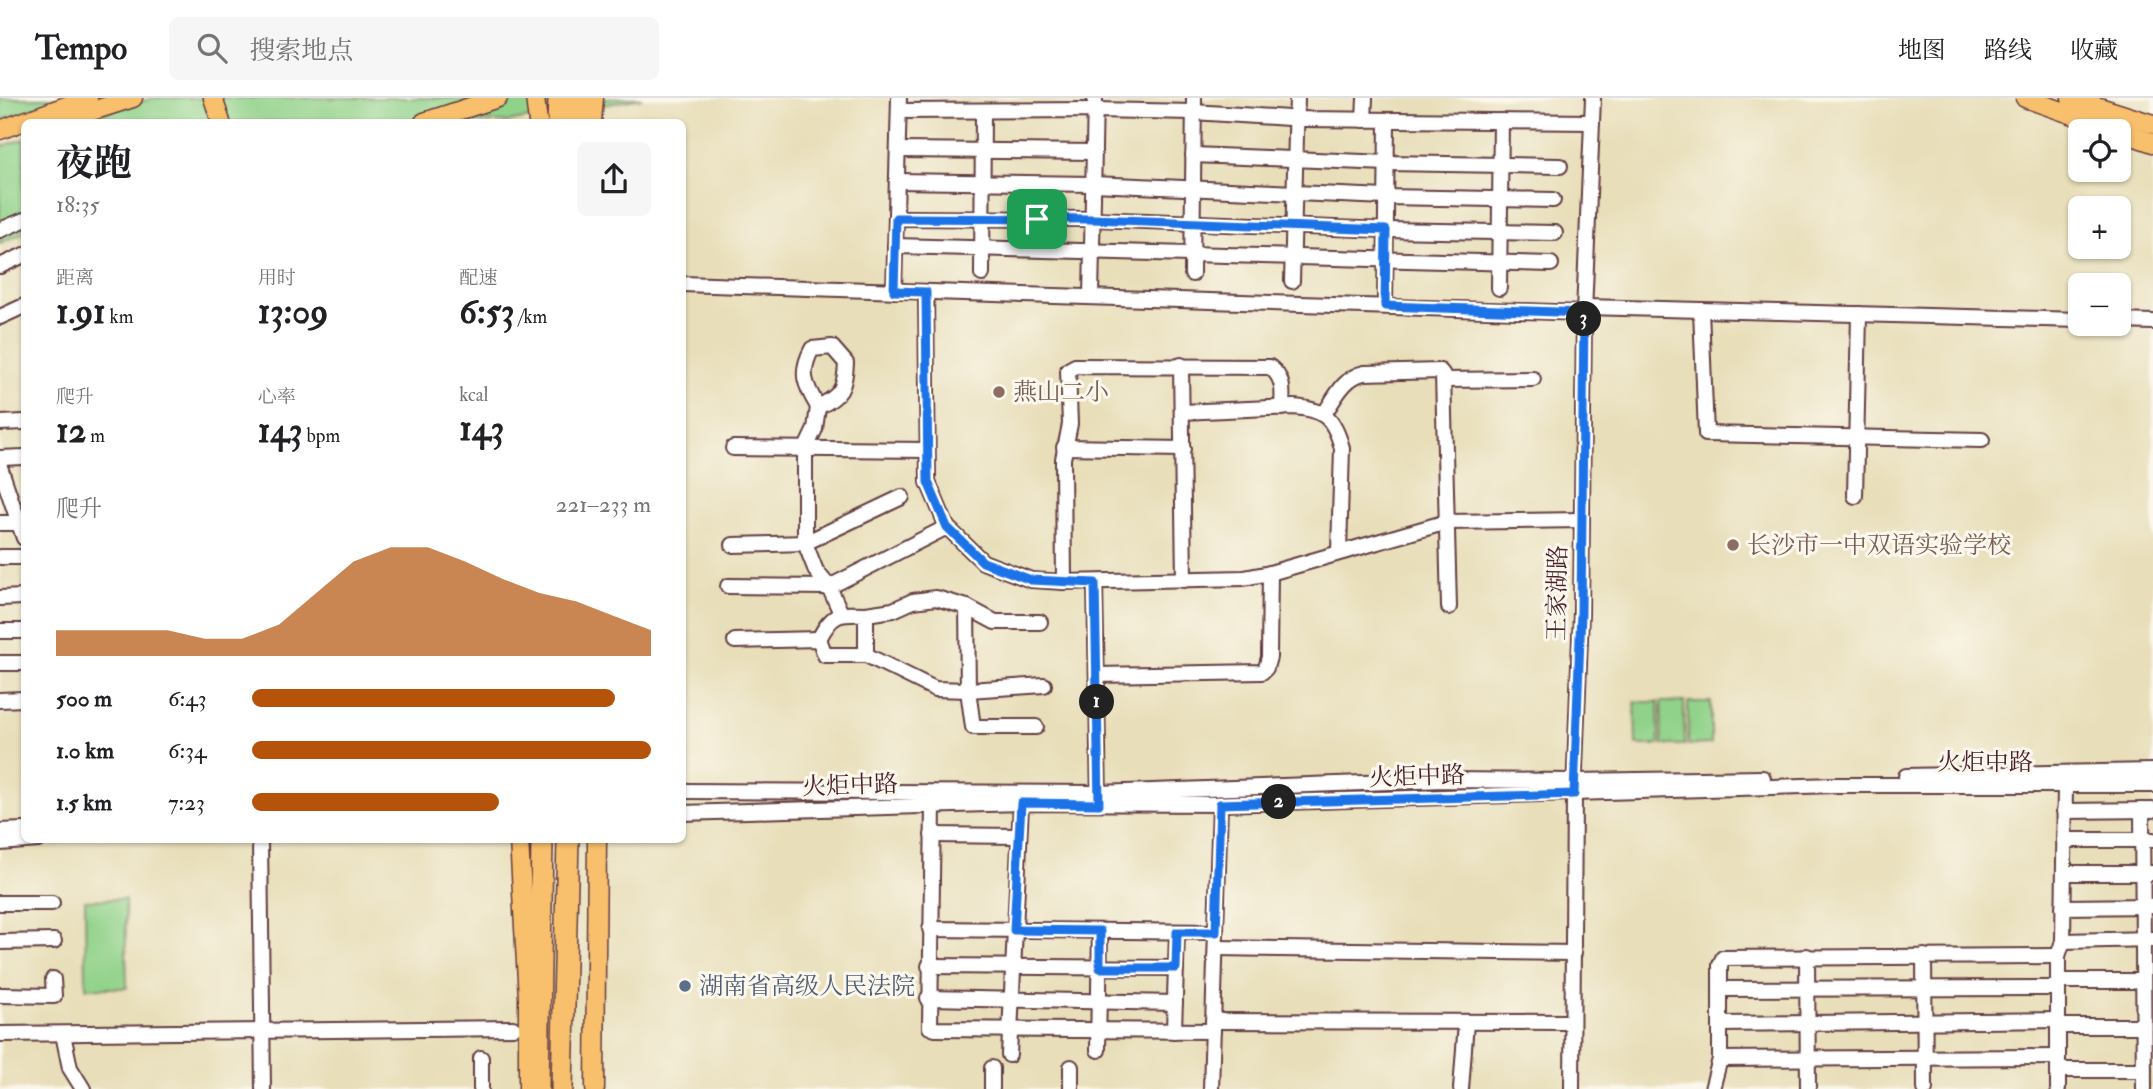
<!DOCTYPE html>
<html lang="zh">
<meta charset="utf-8">
<style>
body{margin:0;font-family:"IM FELL Double Pica","Noto Serif SC",serif;background:#f6f6f6;color:#202124;height:100vh;display:flex;flex-direction:column;font-size:26px;white-space:nowrap}
*{box-sizing:border-box;margin:0}
p{font-size:23px;color:#757577}
.icon{flex:none;width:38px;height:38px;fill:none;stroke:currentColor;stroke-width:2;stroke-linecap:round;stroke-linejoin:round}
.map{position:relative;flex:1;overflow:hidden}
.sheet{position:absolute;left:21px;top:21px;width:665px;height:724px;display:flex;flex-direction:column;background:#fff;border-radius:10px;box-shadow:0 2px 5px #0004}
.sheet>*{flex:none}
.buttons{position:absolute;left:2068px;top:21px;display:grid;gap:14px}
.buttons a{display:grid;place-items:center;width:63px;height:63px;border-radius:10px;background:#fff;box-shadow:0 2px 5px #0004;font-size:35px}
.pin{position:absolute;display:grid;place-items:center;width:60px;height:60px;color:#fff;margin:-30px;border-radius:14px;box-shadow:0 4px 10px #0006}
.km{position:absolute;width:35px;height:35px;margin:-18px;border-radius:50%;background:#222;color:#fff;font-size:19px;line-height:35px;text-align:center}
.round{display:grid;place-items:center;flex:none;width:74px;height:74px;border-radius:10px;background:#f6f6f6}
.head{display:flex;align-items:center;justify-content:space-between;height:119px;padding:0 35px}
h1{font-size:38px;font-weight:700;line-height:52px}
.metrics{display:grid;grid-template-columns:repeat(3,1fr);gap:10px;height:119px;padding:7px 35px}
.metrics div{display:grid;align-content:center}
.metrics b{font-size:35px;font-weight:700}
.metrics small{font-size:19px;font-weight:400}
.metrics p{font-size:19px}
.chart{height:196px;padding:14px 35px}
.chart p{display:flex;justify-content:space-between}
.chart svg{width:100%;height:126px;margin-top:7px;fill:#b45309;opacity:.7}
ul{padding:0 35px;list-style:none;font-size:23px}
li{display:grid;grid-template-columns:112px 84px 1fr;align-items:center;height:52px}
li i{height:18px;border-radius:9px;background:#b45309}
header{display:flex;align-items:center;gap:42px;box-sizing:border-box;height:98px;padding:0 35px;background:#fff;border-bottom:2px solid #e0e0e0}
header strong{font-size:33px}
nav{display:flex;gap:38px;margin-inline-start:auto;font-size:24px}
.search{width:490px;height:63px;background:#f6f6f6;display:flex;align-items:center;gap:18px;box-sizing:border-box;padding:0 24px;border-radius:10px;color:#757577;font-size:26px}
.map>svg:first-child{display:block}
.green{fill:#91d28a;stroke:#6e785a;stroke-width:2}
.lines{fill:none;stroke-linecap:round;stroke-linejoin:round}
.minor-casing{stroke:#623c40;stroke-width:18}
.major-casing{stroke:#623c40;stroke-width:21}
.highway-casing{stroke:#623c40;stroke-width:24}
.minor{stroke:#fff;stroke-width:14}
.major{stroke:#f8bf6c;stroke-width:18}
.highway{stroke:#f8bf6c;stroke-width:21}
.route-casing{stroke:#fff;stroke-width:14}
.route{stroke:#1a73e8;stroke-width:9}
.education-dot{fill:#8d6e63;stroke:#fbf7ec;stroke-width:2.5}
.service-dot{fill:#5c6f8a;stroke:#fbf7ec;stroke-width:2.5}
.labels{text-anchor:middle;stroke-width:6;stroke-linejoin:round;paint-order:stroke}
.education-label{font-size:24px;fill:#785e54;stroke:#fbf7ec;text-anchor:start}
.street-label{font-size:24px;fill:#4a1f2b;stroke:#fbf7ec}
.service-label{font-size:24px;fill:#4e5e75;stroke:#fbf7ec;text-anchor:start}
</style>
<header>
<strong>Tempo</strong>
<div class="search"><svg class="icon" aria-label="search" viewBox="0 0 24 24"><circle cx="10" cy="10" r="6"/><path d="M15 15l6 6"/></svg>搜索地点</div>
<nav><a>地图</a><a>路线</a><a>收藏</a></nav>
</header>
<div class="map">
<svg width="2153" height="991" viewBox="0 0 2153 991">
<rect width="100%" height="100%" fill="#fbf7ec"/>
<filter id="ink" filterUnits="userSpaceOnUse"><feTurbulence type="fractalNoise" baseFrequency=".0143" numOctaves="2"/><feDisplacementMap in="SourceGraphic" scale="14" xChannelSelector="R" yChannelSelector="G"/><feConvolveMatrix kernelMatrix="1 2 1 2 8 2 1 2 1" color-interpolation-filters="sRGB"/></filter>
<filter id="wash" filterUnits="userSpaceOnUse"><feTurbulence type="fractalNoise" baseFrequency=".00686" numOctaves="4" result="noise"/><feDisplacementMap in="SourceGraphic" scale="28" xChannelSelector="R" yChannelSelector="G"/><feGaussianBlur stdDeviation="1.57" result="paint"/><feColorMatrix in="noise" values="0 0 0 0 0 0 0 0 0 0 0 0 0 0 0 0 0 1.4 0 .05"/><feComposite in="paint" operator="in"/></filter>
<g filter="url(#wash)">
<rect width="100%" height="100%" fill="#e8deb9"/>
<g class="green">
<path d="M0,0H65L0,22Z"/>
<path d="M153,0H642L508,24H76Z"/>
<path d="M24,41V134L0,145V49Z"/>
<path d="M1635,604H1658L1659,647H1636Z"/>
<path d="M1661,604H1684L1685,647H1662Z"/>
<path d="M1688,604H1711V646L1688,647Z"/>
<path d="M125,801L127,890H86L85,802Z"/>
</g>
</g>
<g filter="url(#ink)">
<g class="lines">
<defs>
<g id="minor">
<path d="M899,13L1095,12L1193,14L1304,21L1592,24"/>
<path d="M1364,22L1365,0"/>
<path d="M898,52L1094,54"/>
<path d="M1193,57L1387,65L1560,68"/>
<path d="M897,83L1093,86L1386,99L1553,102"/>
<path d="M896,120L1093,121L1386,132L1555,135"/>
<path d="M0,132L24,122"/>
<path d="M895,148L1551,166"/>
<path d="M0,168L24,157"/>
<path d="M982,176L983,13"/>
<path d="M1192,176L1194,0"/>
<path d="M1292,183L1297,0"/>
<path d="M682,186L1584,215"/>
<path d="M1499,190L1501,23"/>
<path d="M894,193L899,0"/>
<path d="M926,194L928,384L947,429L983,464L1031,482L1064,484L1244,480L1270,475L1447,424L1581,422"/>
<path d="M1091,199L1095,0"/>
<path d="M1385,208L1387,22"/>
<path d="M1585,209L2081,222"/>
<path d="M1701,212L1706,336L1982,342"/>
<path d="M0,219L24,208"/>
<path d="M2119,223L2153,224"/>
<path d="M1181,267L1184,482"/>
<path d="M1444,282L1533,281"/>
<path d="M818,309C805,287 799,275 812,251L832,249L846,265C845,290 841,298 818,309L815,331L805,352V445L816,473L829,489L841,515"/>
<path d="M1182,314L1293,309C1324,311 1334,320 1342,350L1339,454"/>
<path d="M1324,316C1335,300 1344,279 1364,275L1440,273L1443,277L1449,509"/>
<path d="M0,325L24,324"/>
<path d="M1064,349L1183,351"/>
<path d="M733,350L927,352"/>
<path d="M0,360L24,359"/>
<path d="M0,369L24,440"/>
<path d="M1855,398L1859,216"/>
<path d="M0,425H24"/>
<path d="M733,447L805,445L902,399"/>
<path d="M0,459H24"/>
<path d="M1064,484L1063,361L1070,326L1068,272L1075,268L1270,269C1284,280 1283,293 1282,310"/>
<path d="M1095,485L1099,704"/>
<path d="M728,488L829,489L947,429"/>
<path d="M0,500L24,499"/>
<path d="M967,509L968,592L973,629H1036"/>
<path d="M866,516L893,512L913,503L936,500L967,509L995,524H1040"/>
<path d="M0,533H24"/>
<path d="M819,541C832,515 839,515 866,516V557L935,591L968,592L1044,587"/>
<path d="M735,543L819,541L825,557H866"/>
<path d="M0,565H24"/>
<path d="M1097,577L1262,574L1266,570L1269,559L1270,475"/>
<path d="M0,602L24,601"/>
<path d="M1906,678L2153,673"/>
<path d="M682,693L1099,695L1444,682L1574,683L1763,680"/>
<path d="M933,707L930,929L935,931L1213,933"/>
<path d="M2142,712L2144,991"/>
<path d="M2064,713L2153,712"/>
<path d="M682,715L1021,705L1220,706L1835,687H2153"/>
<path d="M0,733L24,732"/>
<path d="M932,737L1018,738"/>
<path d="M260,742L263,991"/>
<path d="M2064,742H2153"/>
<path d="M0,745L38,742"/>
<path d="M2064,775H2153"/>
<path d="M0,805H52"/>
<path d="M2063,809L2153,808"/>
<path d="M930,831L1216,834"/>
<path d="M2063,843L2153,841"/>
<path d="M0,844L54,843"/>
<path d="M1216,850L1574,855"/>
<path d="M1807,858L1808,991"/>
<path d="M1924,858L1925,991"/>
<path d="M929,868L1176,870"/>
<path d="M2058,883H2143"/>
<path d="M1720,891L2058,890"/>
<path d="M0,897L54,898L53,881"/>
<path d="M928,900L1175,905"/>
<path d="M1213,923L1565,924"/>
<path d="M1720,926L2058,922"/>
<path d="M2058,928H2143"/>
<path d="M1174,933L1177,834"/>
<path d="M0,936L513,930"/>
<path d="M63,936L70,970L83,991"/>
<path d="M1098,952L1100,833"/>
<path d="M1009,957L1021,705"/>
<path d="M1720,961L2058,959"/>
<path d="M1071,969V991"/>
<path d="M992,970V991"/>
<path d="M2058,972H2144"/>
<path d="M481,991V960"/>
<path d="M1211,991L1220,706"/>
<path d="M1461,991L1466,924"/>
<path d="M1572,991L1574,696L1581,514L1584,215L1593,0"/>
<path d="M1712,991L1720,961V867L1723,860L2058,858"/>
<path d="M2058,991V858L2063,843L2065,687"/>
</g>
<g id="major">
<path d="M213,0L221,24"/>
<path d="M535,0L538,24"/>
<path d="M2025,0L2153,45"/>
<path d="M2071,0L2153,26"/>
<path d="M58,24L133,0"/>
<path d="M424,24L498,0"/>
<path d="M592,24L594,0"/>
<path d="M0,32L88,0"/>
<path d="M519,742L528,900V991"/>
<path d="M595,991L597,742"/>
</g>
<g id="highway">
<path d="M558,24L559,0"/>
<path d="M574,24L575,0"/>
<path d="M538,991L542,742"/>
<path d="M562,991L568,742"/>
</g>
</defs>
<use href="#minor" class="minor-casing"/>
<use href="#major" class="major-casing"/>
<use href="#highway" class="highway-casing"/>
<use href="#minor" class="minor"/>
<use href="#major" class="major"/>
<use href="#highway" class="highway"/>
</g>
</g>
<g class="lines" filter="url(#ink)">
<defs>
<path id="route" d="M896,120L1093,121L1386,132L1385,208L1584,215L1581,514L1574,696L1220,706L1216,834H1177L1176,870H1100V833L1014,832L1021,705L1099,706L1095,485L1031,482L983,464L947,429L928,384L926,194L894,193Z"/>
</defs>
<use href="#route" class="route-casing"/>
<use href="#route" class="route"/>
</g>
<g class="education-dot">
<circle cx="999" cy="294" r="7"/>
<circle cx="1733" cy="447" r="7"/>
</g>
<circle class="service-dot" cx="685" cy="888" r="7"/>
<g class="labels">
<g class="education-label">
<text x="1013" y="302">燕山二小</text>
<text x="1747" y="455">长沙市一中双语实验学校</text>
</g>
<g class="street-label">
<text transform="translate(1557 495) rotate(-89)" y="8">王家湖路</text>
<text x="1985" y="672">火炬中路</text>
<text transform="translate(1417 678) rotate(-2)" y="8">火炬中路</text>
<text transform="translate(850 687) rotate(-2)" y="8">火炬中路</text>
</g>
<g class="service-label">
<text x="699" y="896">湖南省高级人民法院</text>
</g>
</g>
</svg>
<div class="buttons">
<a><svg class="icon" aria-label="locate" viewBox="0 0 24 24"><circle cx="12" cy="12" r="6"/><path d="M12 2v4M12 18v4M2 12h4M18 12h4"/></svg></a>
<a>+</a>
<a>−</a>
</div>
<div class="pin" style="left:1037px;top:121px;background:#1e9e55"><svg class="icon" aria-label="arrive" viewBox="0 0 24 24"><path d="M6 21V4h12l-3 4 3 4H6"/></svg></div>
<b class="km" style="left:1097px;top:604px">1</b>
<b class="km" style="left:1279px;top:704px">2</b>
<b class="km" style="left:1584px;top:221px">3</b>
<section class="sheet">
<div class="head"><div><h1>夜跑</h1><p>18:35</p></div><a class="round"><svg class="icon" aria-label="share" viewBox="0 0 24 24"><path d="M12 15V3M7 8l5-5 5 5M5 13v7h14v-7"/></svg></a></div>
<div class="metrics">
<div><p>距离</p><b>1.91<small> km</small></b></div>
<div><p>用时</p><b>13:09</b></div>
<div><p>配速</p><b>6:53<small> /km</small></b></div>
</div>
<div class="metrics">
<div><p>爬升</p><b>12<small> m</small></b></div>
<div><p>心率</p><b>143<small> bpm</small></b></div>
<div><p>kcal</p><b>143</b></div>
</div>
<div class="chart"><p><span>爬升</span>221–233 m</p>
<svg viewBox="0 0 160 44" preserveAspectRatio="none"><path d="M0 44V35L10 35L20 35L30 35L40 38L50 38L60 33L70 22L80 11L90 6L100 6L110 11L120 17L130 22L140 25L150 30L160 35V44z"/></svg>
</div>
<ul>
<li><b>500 m</b>6:43<i style="width:91%"></i></li>
<li><b>1.0 km</b>6:34<i style="width:100%"></i></li>
<li><b>1.5 km</b>7:23<i style="width:62%"></i></li>
</ul>
</section>
</div>
